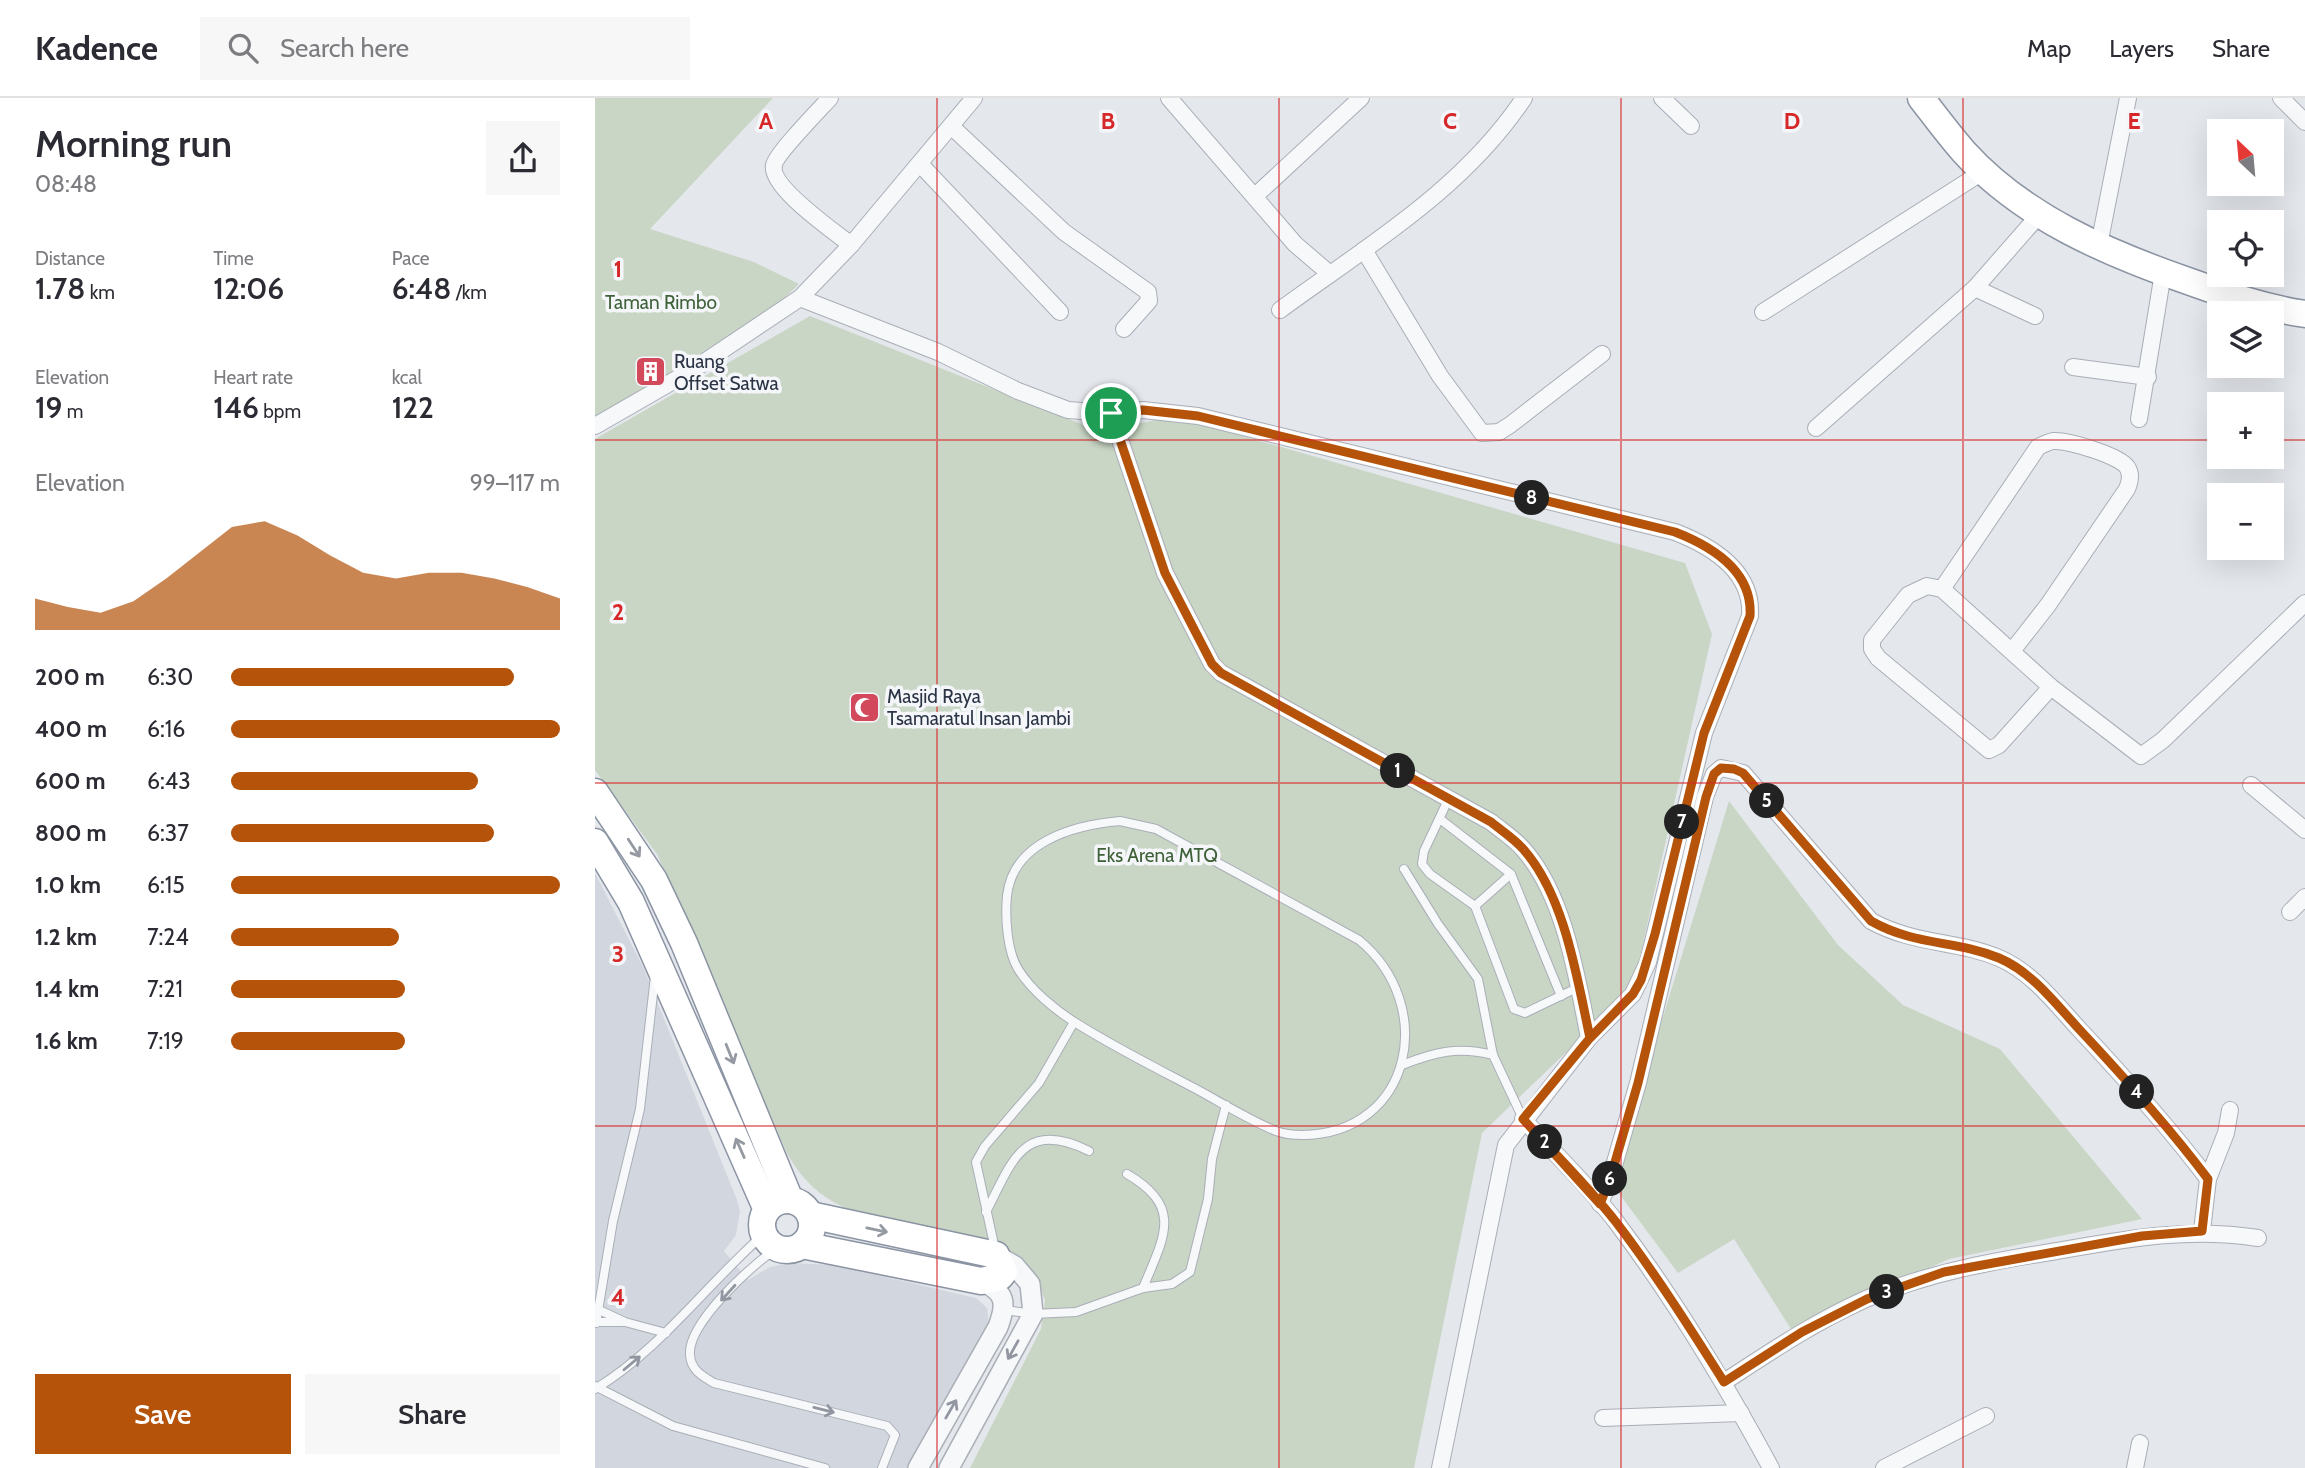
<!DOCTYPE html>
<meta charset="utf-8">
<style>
body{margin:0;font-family:Cabin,sans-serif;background:#f7f7f7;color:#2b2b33;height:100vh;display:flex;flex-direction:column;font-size:26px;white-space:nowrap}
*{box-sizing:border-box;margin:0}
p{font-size:23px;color:#7c7c81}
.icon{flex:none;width:38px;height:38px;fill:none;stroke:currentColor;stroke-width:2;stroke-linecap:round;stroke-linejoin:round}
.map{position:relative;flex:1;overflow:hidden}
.panel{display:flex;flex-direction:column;background:#fff;width:595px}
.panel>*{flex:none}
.needle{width:46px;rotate:334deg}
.fabs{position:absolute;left:1612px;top:21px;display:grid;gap:14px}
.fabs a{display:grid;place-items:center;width:77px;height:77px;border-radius:0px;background:#fff;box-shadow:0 7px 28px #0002;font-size:35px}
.pin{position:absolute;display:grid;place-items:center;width:60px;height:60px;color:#fff;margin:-30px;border:4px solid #fff;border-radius:50%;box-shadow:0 2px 7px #0007}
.km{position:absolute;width:35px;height:35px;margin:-18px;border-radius:50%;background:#222;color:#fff;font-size:19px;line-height:35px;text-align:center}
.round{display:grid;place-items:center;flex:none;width:74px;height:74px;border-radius:0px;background:#f7f7f7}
.overview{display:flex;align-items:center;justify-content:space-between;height:119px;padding:0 35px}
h1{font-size:38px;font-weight:600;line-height:52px}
.figures{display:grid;grid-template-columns:repeat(3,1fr);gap:10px;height:119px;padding:7px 35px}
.figures div{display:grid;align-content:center}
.figures b{font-size:30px;font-weight:600}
.figures small{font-size:19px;font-weight:400}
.figures p{font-size:19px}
.chart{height:196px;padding:14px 35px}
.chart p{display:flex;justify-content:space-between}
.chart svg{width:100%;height:126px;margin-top:7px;fill:#b45309;opacity:.7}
.button{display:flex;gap:14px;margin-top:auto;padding:14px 35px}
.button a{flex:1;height:80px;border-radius:0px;background:#b45309;color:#fff;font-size:28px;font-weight:600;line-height:80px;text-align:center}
.button a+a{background:#f7f7f7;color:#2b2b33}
ul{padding:0 35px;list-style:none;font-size:23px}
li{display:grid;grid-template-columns:112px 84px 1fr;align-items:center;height:52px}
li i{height:18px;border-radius:9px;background:#b45309}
header{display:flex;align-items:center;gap:42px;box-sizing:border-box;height:98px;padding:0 35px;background:#fff;border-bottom:2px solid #e1e1e2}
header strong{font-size:33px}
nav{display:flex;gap:38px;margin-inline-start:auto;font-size:24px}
.search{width:490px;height:63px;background:#f7f7f7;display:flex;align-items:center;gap:18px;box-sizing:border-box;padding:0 24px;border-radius:0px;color:#7c7c81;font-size:26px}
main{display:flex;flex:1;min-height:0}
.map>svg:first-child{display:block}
.built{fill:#d2d6de}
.green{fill:#c9d6c5}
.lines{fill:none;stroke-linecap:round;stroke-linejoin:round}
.service-casing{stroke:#a9aeb7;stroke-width:10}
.minor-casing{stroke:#a9aeb7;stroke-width:18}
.tertiary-casing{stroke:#a9aeb7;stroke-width:22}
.trunk-casing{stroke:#8b94a3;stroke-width:29}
.service{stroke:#f7f8fa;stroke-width:8}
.minor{stroke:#f7f8fa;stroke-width:16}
.tertiary{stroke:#f7f8fa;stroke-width:19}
.trunk{stroke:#fff;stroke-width:26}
.oneway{stroke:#959aa2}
.oneway2{stroke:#9196a0}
.route-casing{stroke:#fff;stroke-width:14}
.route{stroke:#b45309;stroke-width:9}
.grid{fill:none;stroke:#d62828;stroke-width:2;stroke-opacity:0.55}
.labels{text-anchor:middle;stroke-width:7;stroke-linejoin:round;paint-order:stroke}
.park-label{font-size:19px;fill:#3f6138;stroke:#f4f6f9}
.poi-label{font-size:19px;fill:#2b3445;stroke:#f4f6f9;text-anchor:start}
.grid-label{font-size:23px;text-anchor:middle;font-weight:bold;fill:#d62828;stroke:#f4f6f9;stroke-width:7;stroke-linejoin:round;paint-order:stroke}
</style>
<header>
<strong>Kadence</strong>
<div class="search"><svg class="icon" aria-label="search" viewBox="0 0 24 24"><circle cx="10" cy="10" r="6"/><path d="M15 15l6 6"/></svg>Search here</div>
<nav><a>Map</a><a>Layers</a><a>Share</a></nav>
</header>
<main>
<section class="panel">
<div class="overview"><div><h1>Morning run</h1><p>08:48</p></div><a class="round"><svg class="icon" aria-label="share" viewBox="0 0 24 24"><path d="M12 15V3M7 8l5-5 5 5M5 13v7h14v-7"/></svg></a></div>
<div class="figures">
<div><p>Distance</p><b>1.78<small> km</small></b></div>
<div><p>Time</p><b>12:06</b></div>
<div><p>Pace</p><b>6:48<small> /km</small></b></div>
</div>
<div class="figures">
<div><p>Elevation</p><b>19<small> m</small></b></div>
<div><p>Heart rate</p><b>146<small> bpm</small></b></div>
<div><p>kcal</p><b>122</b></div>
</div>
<div class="chart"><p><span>Elevation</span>99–117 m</p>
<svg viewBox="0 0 160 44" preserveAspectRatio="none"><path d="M0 44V33L10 36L20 38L30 34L40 26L50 17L60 8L70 6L80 11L90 18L100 24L110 26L120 24L130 24L140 26L150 29L160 33V44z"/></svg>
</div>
<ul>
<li><b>200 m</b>6:30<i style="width:86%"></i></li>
<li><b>400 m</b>6:16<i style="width:100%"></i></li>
<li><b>600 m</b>6:43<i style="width:75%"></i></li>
<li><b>800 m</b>6:37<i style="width:80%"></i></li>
<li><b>1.0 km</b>6:15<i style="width:100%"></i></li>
<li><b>1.2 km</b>7:24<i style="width:51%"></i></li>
<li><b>1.4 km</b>7:21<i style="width:53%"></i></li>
<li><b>1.6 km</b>7:19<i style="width:53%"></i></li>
</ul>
<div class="button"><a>Save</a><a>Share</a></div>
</section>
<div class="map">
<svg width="1710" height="1370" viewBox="0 0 1710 1370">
<rect width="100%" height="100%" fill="#e4e7ec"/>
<path class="built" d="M0,775L49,871L142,1102L145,1113L141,1137L129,1153L153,1182L175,1169L193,1165L239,1167L381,1200L392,1210L394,1227L315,1370H0Z"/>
<g class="green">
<path d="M0,0H178L55,131L159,164L204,186L174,215L0,321Z"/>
<path d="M215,218L506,334L578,318L1090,465L1117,536L1038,890L887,1035L819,1370H375L446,1231L450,1202L441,1182L374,1140L253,1111C225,1099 207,1082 192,1055L62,756L0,672V341Z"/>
<path d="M1134,703L1243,847L1308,907L1405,951L1547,1121L1354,1161L1196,1231L1139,1141L1083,1175L1017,1086Z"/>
</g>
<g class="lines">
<defs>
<g id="service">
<path d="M853,702L829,753L827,766L835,776L880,808L919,911L930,915L984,889"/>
<path d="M845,721L916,776L966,898"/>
<path d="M525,723L561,731L764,842C843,907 818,1036 707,1037C699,1037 689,1036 681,1033C654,1022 627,1005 601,991C561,970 519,949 481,925C460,912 436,892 423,871C412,853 410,819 412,798C418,743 480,727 525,723Z"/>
<path d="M809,771L843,826L883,881L898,957L928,1021"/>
<path d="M880,808L916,776"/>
<path d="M807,967C840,954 863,948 898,957"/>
<path d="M532,1076C589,1109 569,1139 548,1190"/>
<path d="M391,1114C417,1064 428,1020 494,1053"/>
<path d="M183,1150C158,1165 92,1226 95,1257C96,1272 107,1278 119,1285L292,1328L300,1337L287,1370"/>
<path d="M400,1151L381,1064L390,1048L444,985L479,924"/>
<path d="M2,1211L30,1224L71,1235"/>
<path d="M410,1212L438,1216L481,1214L548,1190L577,1186L595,1174L613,1101L617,1061L631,1007"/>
<path d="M0,1224H27"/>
<path d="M1,1225L18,1123L45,1011L60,878"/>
<path d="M0,1288L78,1328L230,1370"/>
<path d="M0,1291C66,1251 111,1187 169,1136"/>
</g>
<g id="minor">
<path d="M235,0C225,11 181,56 179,67C174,89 239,133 256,147"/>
<path d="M574,0L700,146L735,176"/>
<path d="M1067,0L1096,28"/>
<path d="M1686,0L1710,24"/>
<path d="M357,29L469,134L553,194L554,203L529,231"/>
<path d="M325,66L465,214"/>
<path d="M660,98L766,0"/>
<path d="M1504,147L1533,0"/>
<path d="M769,152L845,278L887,335L904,334L915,327L1007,256"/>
<path d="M1380,190L1440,218"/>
<path d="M205,200L343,254L423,293L473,312L516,315L548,312L603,318L1080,434C1116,448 1158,473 1155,518L1109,635L1053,864L1038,896L994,940L911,1047L845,1370"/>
<path d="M685,212C771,149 869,91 929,0"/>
<path d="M1168,214L1389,73"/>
<path d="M1478,269L1553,279"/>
<path d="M516,315L570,475L617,566L626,575L896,724C907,733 920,741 929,752C970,799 982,880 994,940"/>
<path d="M1544,321L1568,175"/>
<path d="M0,328L99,271L205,200L256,147L379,0"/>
<path d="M1221,330L1380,190L1444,117"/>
<path d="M1347,491L1443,349C1447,347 1453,344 1458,343C1473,342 1525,358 1532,369C1537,376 1535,384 1532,391L1453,507L1417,553"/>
<path d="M1456,589L1404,647L1394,652L1283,560L1277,551V542L1313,497L1332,488L1347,491L1456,589L1546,658L1568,642L1710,505"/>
<path d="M1656,687L1710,732"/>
<path d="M1695,814L1710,799"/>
<path d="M928,1021C959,1055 994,1088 1022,1125C1080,1202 1130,1285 1176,1370"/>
<path d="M1005,1106L1016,1078L1043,985L1110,699L1119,676L1126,670L1148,675L1276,823C1320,847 1361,842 1404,860C1437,874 1460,905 1484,931C1529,979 1573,1028 1613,1081"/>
<path d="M1607,1133L1613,1081L1631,1035L1635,1012"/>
<path d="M1129,1284C1175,1254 1221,1223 1271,1201C1332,1175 1398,1163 1462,1153C1532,1141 1592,1129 1663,1140"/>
<path d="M1008,1320L1146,1315"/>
<path d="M1289,1370L1391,1318"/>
<path d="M1540,1370L1545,1345"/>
</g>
<g id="tertiary">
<path d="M323,1370L403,1229C412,1205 411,1194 386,1183"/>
<path d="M354,1370L438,1216L435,1186L420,1168L401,1157"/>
</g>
<g id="trunk">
<path d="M1326,0C1340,18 1354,37 1369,54C1428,119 1512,155 1593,183C1632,197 1669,210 1710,216"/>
<path d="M0,694L59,782L89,845L195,1102"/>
<path d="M0,744L36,804L172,1112"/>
<circle cx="192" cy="1127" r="25"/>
<path d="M207,1147L386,1183L405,1179L409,1174L401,1157L215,1117"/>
</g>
</defs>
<use href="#service" class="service-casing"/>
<use href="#minor" class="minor-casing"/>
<use href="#tertiary" class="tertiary-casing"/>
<use href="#trunk" class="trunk-casing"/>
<use href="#service" class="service"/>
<use href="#minor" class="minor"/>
<use href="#tertiary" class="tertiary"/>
<use href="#trunk" class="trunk"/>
</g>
<defs><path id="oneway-shaft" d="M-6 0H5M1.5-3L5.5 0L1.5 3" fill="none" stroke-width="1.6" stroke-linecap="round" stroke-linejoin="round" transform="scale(1.75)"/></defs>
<g class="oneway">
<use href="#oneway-shaft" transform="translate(39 750) rotate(57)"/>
<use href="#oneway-shaft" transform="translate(135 956) rotate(68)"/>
<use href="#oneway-shaft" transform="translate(145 1050) rotate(-114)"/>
<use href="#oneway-shaft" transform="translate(282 1132) rotate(12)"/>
</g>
<g class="oneway2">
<use href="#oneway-shaft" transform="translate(133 1195) rotate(132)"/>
<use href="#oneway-shaft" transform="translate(418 1252) rotate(119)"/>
<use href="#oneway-shaft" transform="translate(37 1265) rotate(-40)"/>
<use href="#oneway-shaft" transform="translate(356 1311) rotate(-60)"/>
<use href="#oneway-shaft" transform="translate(229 1312) rotate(14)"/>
</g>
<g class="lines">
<defs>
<path id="route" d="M516,315L570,475L617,566L626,575L896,724C907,733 920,741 929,752C970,799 982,880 995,940L928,1021C959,1055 993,1088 1021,1124C1060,1175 1095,1230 1129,1284L1207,1234L1272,1201L1349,1174L1547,1138L1607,1133L1613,1081C1573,1028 1529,979 1484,931C1460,905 1437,874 1404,860C1361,842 1320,848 1276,823L1148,675L1139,671L1126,670L1119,676L1111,699L1043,985L1016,1078L1005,1106L928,1021L995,940L1038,896L1046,882L1060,836L1109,635L1155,518C1158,473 1116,448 1080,434L603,318L548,312L516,315"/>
</defs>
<use href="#route" class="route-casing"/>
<use href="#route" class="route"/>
</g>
<path class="grid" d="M342,0V1370M684,0V1370M1026,0V1370M1368,0V1370M0,342H1624M1676,342H1710M0,685H1710M0,1028H1710"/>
<defs>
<symbol id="building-square" viewBox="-11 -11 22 22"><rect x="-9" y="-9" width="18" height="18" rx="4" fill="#d1495b" stroke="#f4f6f9"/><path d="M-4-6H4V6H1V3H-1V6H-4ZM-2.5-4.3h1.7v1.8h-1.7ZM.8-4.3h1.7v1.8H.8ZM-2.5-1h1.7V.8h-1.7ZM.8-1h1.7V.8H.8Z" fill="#fff"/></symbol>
<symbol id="mosque-square" viewBox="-11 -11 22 22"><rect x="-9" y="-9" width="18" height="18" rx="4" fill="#d1495b" stroke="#f4f6f9"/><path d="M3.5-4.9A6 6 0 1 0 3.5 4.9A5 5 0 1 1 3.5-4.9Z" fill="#fff"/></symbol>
</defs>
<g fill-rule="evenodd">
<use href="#building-square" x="38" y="256" width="35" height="35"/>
<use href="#mosque-square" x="252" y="592" width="35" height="35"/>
</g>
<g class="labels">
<g class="park-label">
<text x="66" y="211">Taman Rimbo</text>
<text x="562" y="764">Eks Arena MTQ</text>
</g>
<g class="poi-label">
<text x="79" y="270">Ruang<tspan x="79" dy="22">Offset Satwa</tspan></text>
<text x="292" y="605">Masjid Raya<tspan x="292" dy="22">Tsamaratul Insan Jambi</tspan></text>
</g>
</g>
<g class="grid-label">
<text x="171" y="31">A</text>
<text x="513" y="31">B</text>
<text x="855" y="31">C</text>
<text x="1197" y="31">D</text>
<text x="1539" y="31">E</text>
<text x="23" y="179">1</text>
<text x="23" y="522">2</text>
<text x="23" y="864">3</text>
<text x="23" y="1207">4</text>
</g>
</svg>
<div class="fabs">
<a><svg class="needle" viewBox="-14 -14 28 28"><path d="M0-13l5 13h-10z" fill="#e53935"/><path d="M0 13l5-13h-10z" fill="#7c7c81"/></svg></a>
<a><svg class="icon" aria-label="locate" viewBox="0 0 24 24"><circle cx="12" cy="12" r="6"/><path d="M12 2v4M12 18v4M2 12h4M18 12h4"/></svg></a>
<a><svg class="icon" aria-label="layers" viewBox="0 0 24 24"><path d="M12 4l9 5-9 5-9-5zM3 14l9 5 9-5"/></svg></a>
<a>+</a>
<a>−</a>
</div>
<div class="pin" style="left:516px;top:315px;background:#1e9e55"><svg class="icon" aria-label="arrive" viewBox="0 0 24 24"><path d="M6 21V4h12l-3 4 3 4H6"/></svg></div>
<b class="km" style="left:803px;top:673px">1</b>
<b class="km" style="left:950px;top:1044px">2</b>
<b class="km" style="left:1292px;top:1194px">3</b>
<b class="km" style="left:1542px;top:994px">4</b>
<b class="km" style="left:1172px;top:703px">5</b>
<b class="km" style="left:1015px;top:1081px">6</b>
<b class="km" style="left:1087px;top:724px">7</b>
<b class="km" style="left:937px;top:400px">8</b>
</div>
</main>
